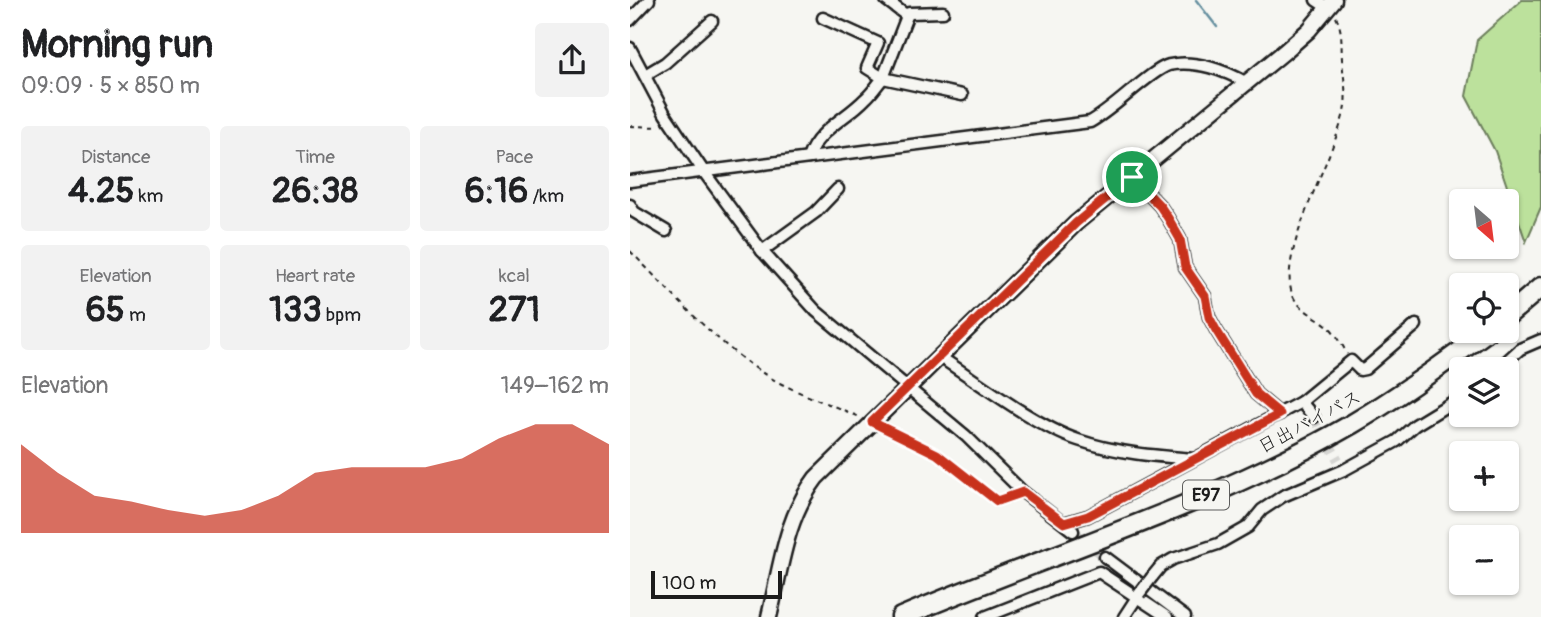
<!DOCTYPE html>
<meta charset="utf-8">
<style>
body{margin:0;font-family:Pangolin,"Klee One",sans-serif;background:#f2f2f2;color:#202124;height:100vh;display:flex;flex-direction:column;font-size:26px;white-space:nowrap}
*{box-sizing:border-box;margin:0}
p{font-size:23px;color:#757577}
.icon{flex:none;width:38px;height:38px;fill:none;stroke:currentColor;stroke-width:2;stroke-linecap:round;stroke-linejoin:round}
.map{position:relative;flex:1;overflow:hidden}
.side{display:flex;flex-direction:column;background:#fff;width:630px}
.side>*{flex:none}
.needle{width:46px;rotate:152deg}
.buttons{position:absolute;left:819px;top:189px;display:grid;gap:14px}
.buttons a{display:grid;place-items:center;width:70px;height:70px;border-radius:7px;background:#fff;box-shadow:0 2px 5px #0004;font-size:35px}
.scale{position:absolute;left:21px;bottom:18px;width:131px;box-sizing:border-box;padding-left:7px;border:4px solid #1c1c1c;border-top:0;font-size:19px;line-height:24px;white-space:nowrap;color:#1c1c1c;-webkit-text-stroke:5px #f6f6f2;paint-order:stroke}
.pin{position:absolute;display:grid;place-items:center;width:60px;height:60px;color:#fff;margin:-30px;border:4px solid #fff;border-radius:50%;box-shadow:0 2px 7px #0007}
.round{display:grid;place-items:center;flex:none;width:74px;height:74px;border-radius:7px;background:#f2f2f2}
.overview{display:flex;align-items:center;justify-content:space-between;height:119px;padding:0 21px}
h1{font-size:38px;font-weight:800;line-height:52px}
.figures{display:grid;grid-template-columns:repeat(3,1fr);gap:10px;height:119px;padding:7px 21px}
.figures div{display:grid;align-content:center;border-radius:7px;background:#f2f2f2;text-align:center}
.figures b{font-size:35px;font-weight:800}
.figures small{font-size:19px;font-weight:400}
.figures p{font-size:19px}
.chart{height:196px;padding:14px 21px}
.chart p{display:flex;justify-content:space-between}
.chart svg{width:100%;height:126px;margin-top:7px;fill:#c8321e;opacity:.7}
main{display:flex;flex:1;min-height:0}
.map>svg:first-child{display:block}
.green{fill:#bce19c;stroke:#6c7e5c;stroke-width:2}
.lines{fill:none;stroke-linecap:round;stroke-linejoin:round}
.stream{stroke:#658f9f;stroke-width:2.5}
.street-tunnel{stroke:#d5d5d2;stroke-width:10;stroke-dasharray:10 5;stroke-linecap:butt}
.street-casing{stroke:#1c1c1c;stroke-width:15}
.secondary-casing{stroke:#1c1c1c;stroke-width:19}
.highway-casing{stroke:#1c1c1c;stroke-width:23}
.path{stroke:#1c1c1c;stroke-width:2;stroke-dasharray:5 5;stroke-linecap:butt}
.street{stroke:#f6f6f2;stroke-width:10}
.secondary{stroke:#f6f6f2;stroke-width:14}
.highway{stroke:#f6f6f2;stroke-width:18}
.street-bridge-casing{stroke:#1c1c1c;stroke-width:15;stroke-linecap:butt}
.street-bridge{stroke:#f6f6f2;stroke-width:10}
.route-casing{stroke:#fff;stroke-width:14}
.route{stroke:#c8321e;stroke-width:9}
.labels{text-anchor:middle;stroke-width:5;stroke-linejoin:round;paint-order:stroke}
.shield{fill:#f6f6f2;stroke:#5d5d5c;stroke-width:2}
.shield-label{font-size:18px;font-weight:bold;fill:#1c1c1c}
.street-label{font-size:19px;fill:#1c1c1c;stroke:#f6f6f2}
</style>
<main>
<section class="side">
<div class="overview"><div><h1>Morning run</h1><p>09:09 · 5 × 850 m</p></div><a class="round"><svg class="icon" aria-label="share" viewBox="0 0 24 24"><path d="M12 15V3M7 8l5-5 5 5M5 13v7h14v-7"/></svg></a></div>
<div class="figures">
<div><p>Distance</p><b>4.25<small> km</small></b></div>
<div><p>Time</p><b>26:38</b></div>
<div><p>Pace</p><b>6:16<small> /km</small></b></div>
</div>
<div class="figures">
<div><p>Elevation</p><b>65<small> m</small></b></div>
<div><p>Heart rate</p><b>133<small> bpm</small></b></div>
<div><p>kcal</p><b>271</b></div>
</div>
<div class="chart"><p><span>Elevation</span>149–162 m</p>
<svg viewBox="0 0 160 44" preserveAspectRatio="none"><path d="M0 44V13L10 23L20 31L30 33L40 36L50 38L60 36L70 31L80 23L90 21L100 21L110 21L120 18L130 11L140 6L150 6L160 13V44z"/></svg>
</div>
</section>
<div class="map">
<svg width="911" height="617" viewBox="0 0 911 617">
<rect width="100%" height="100%" fill="#f6f6f2"/>
<filter id="ink" filterUnits="userSpaceOnUse"><feTurbulence type="fractalNoise" baseFrequency=".0143" numOctaves="2"/><feDisplacementMap in="SourceGraphic" scale="14" xChannelSelector="R" yChannelSelector="G"/><feConvolveMatrix kernelMatrix="1 2 1 2 8 2 1 2 1" color-interpolation-filters="sRGB"/></filter>
<g filter="url(#ink)">
<path class="green" d="M892,0H911V207L896,242L865,151L836,96L847,40Z"/>
<g class="lines">
<path class="stream" d="M566,0L587,27"/>
<g class="street-tunnel">
<path d="M684,417L708,460"/>
<path d="M443,531L475,557"/>
</g>
<defs>
<g id="street">
<path d="M256,0L277,16L253,78L332,95"/>
<path d="M686,0L698,8"/>
<path d="M277,16L279,13L313,12"/>
<path d="M0,20L19,0"/>
<path d="M0,48L35,114L74,172L132,251L186,311L336,436L393,492L443,531"/>
<path d="M15,75L35,63L82,21"/>
<path d="M178,158C187,130 216,119 235,99C242,93 247,85 253,78L237,68L248,43L193,18"/>
<path d="M502,177L530,206L538,218L550,239L555,267L575,296L579,317L586,330L626,394L650,414"/>
<path d="M0,181L460,122C483,110 521,70 539,65C565,59 596,71 617,83"/>
<path d="M0,205L4,212L36,231"/>
<path d="M132,251L186,212L208,189"/>
<path d="M310,357C348,382 406,426 448,440C486,453 524,456 564,459"/>
<path d="M868,369L890,349L911,340"/>
<path d="M671,402L684,417"/>
<path d="M434,523L458,516L671,402L721,361L730,370L735,369L786,325"/>
<path d="M475,557L555,617"/>
<path d="M522,577L531,566L543,559L588,544L618,527L632,510L653,496L714,470L767,441L785,425L831,397"/>
<path d="M355,617L469,572L537,617"/>
<path d="M494,617L509,594"/>
</g>
<path id="secondary" d="M139,617C151,568 155,519 186,478L446,223L654,52L679,30L704,0"/>
<g id="highway">
<path d="M877,316L911,287"/>
<path d="M271,617C421,553 580,506 722,424C770,396 814,363 858,331"/>
</g>
</defs>
<use href="#street" class="street-casing"/>
<use href="#secondary" class="secondary-casing"/>
<use href="#highway" class="highway-casing"/>
<g class="path">
<path d="M706,17C713,31 711,43 712,59C713,77 718,93 714,112C704,158 645,255 663,296C669,310 688,317 699,327C707,335 712,344 717,354"/>
<path d="M0,126L30,127"/>
<path d="M0,251C44,295 86,344 139,377C168,394 201,404 232,418"/>
<path d="M253,427L307,454L367,501L385,496"/>
</g>
<use href="#street" class="street"/>
<use href="#secondary" class="secondary"/>
<use href="#highway" class="highway"/>
<defs>
<path id="street-bridge" d="M509,594L522,577"/>
</defs>
<use href="#street-bridge" class="street-bridge-casing"/>
<use href="#street-bridge" class="street-bridge"/>
</g>
</g>
<g class="lines" filter="url(#ink)">
<defs>
<path id="route" d="M502,177L530,206L538,218L550,239L555,267L575,296L579,317L586,330L626,394L650,414L458,516L434,523L393,492L367,501L307,454L242,422L446,223Z"/>
</defs>
<use href="#route" class="route-casing"/>
<use href="#route" class="route"/>
</g>
<g class="labels">
<rect class="shield" x="553" y="480.5" width="46" height="29" rx="5"/>
<g class="shield-label">
<text x="576" y="501">E97</text>
</g>
<g class="street-label">
<text transform="translate(679 421) rotate(-28)" y="7">日出バイパス</text>
</g>
</g>
</svg>
<div class="buttons">
<a><svg class="needle" viewBox="-14 -14 28 28"><path d="M0-13l5 13h-10z" fill="#e53935"/><path d="M0 13l5-13h-10z" fill="#757577"/></svg></a>
<a><svg class="icon" aria-label="locate" viewBox="0 0 24 24"><circle cx="12" cy="12" r="6"/><path d="M12 2v4M12 18v4M2 12h4M18 12h4"/></svg></a>
<a><svg class="icon" aria-label="layers" viewBox="0 0 24 24"><path d="M12 4l9 5-9 5-9-5zM3 14l9 5 9-5"/></svg></a>
<a>+</a>
<a>−</a>
</div>
<div class="scale">100 m</div>
<div class="pin" style="left:502px;top:177px;background:#1e9e55"><svg class="icon" aria-label="arrive" viewBox="0 0 24 24"><path d="M6 21V4h12l-3 4 3 4H6"/></svg></div>
</div>
</main>
